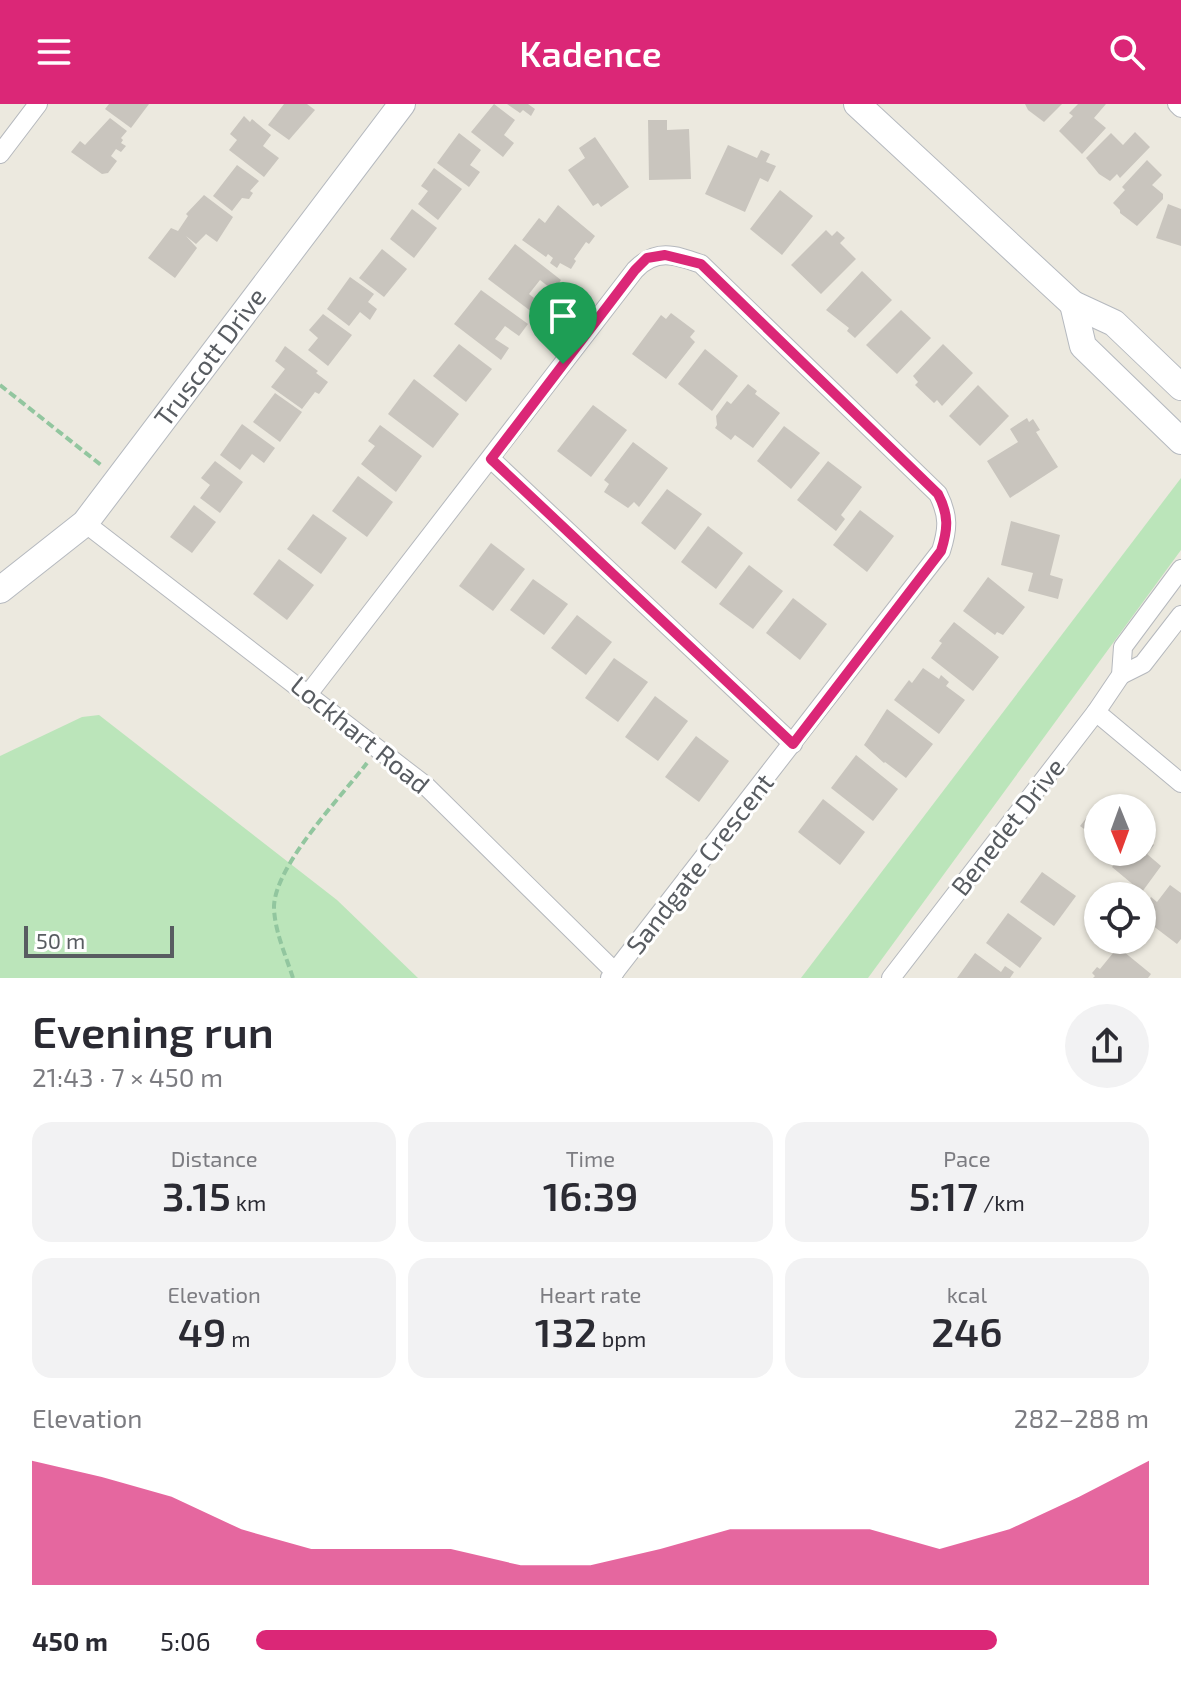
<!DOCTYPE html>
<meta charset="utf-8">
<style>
body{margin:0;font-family:"Exo 2",sans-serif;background:#f2f2f3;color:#2b2b33;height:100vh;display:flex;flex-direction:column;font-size:30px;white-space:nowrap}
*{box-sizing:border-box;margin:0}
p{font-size:26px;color:#7c7c81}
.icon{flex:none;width:44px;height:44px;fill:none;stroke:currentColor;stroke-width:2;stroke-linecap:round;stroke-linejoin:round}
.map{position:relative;height:874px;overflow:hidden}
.details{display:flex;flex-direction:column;background:#fff;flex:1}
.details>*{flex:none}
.needle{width:52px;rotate:179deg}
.controls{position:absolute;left:1084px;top:690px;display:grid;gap:16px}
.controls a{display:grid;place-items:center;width:72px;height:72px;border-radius:50%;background:#fff;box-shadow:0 2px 6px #0004;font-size:40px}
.scale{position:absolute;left:24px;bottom:20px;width:150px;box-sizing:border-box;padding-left:8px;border:4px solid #585c61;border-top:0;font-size:22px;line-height:28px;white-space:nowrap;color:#585c61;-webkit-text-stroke:6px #fff;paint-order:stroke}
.pin{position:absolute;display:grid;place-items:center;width:68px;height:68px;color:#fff;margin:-82px -34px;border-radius:50% 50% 50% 0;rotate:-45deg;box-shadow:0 0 8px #0007}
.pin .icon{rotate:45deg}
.round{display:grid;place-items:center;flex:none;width:84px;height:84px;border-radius:42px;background:#f2f2f3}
.overview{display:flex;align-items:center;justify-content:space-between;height:136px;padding:0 32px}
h1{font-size:44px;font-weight:600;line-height:60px}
.metrics{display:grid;grid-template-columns:repeat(3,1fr);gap:12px;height:136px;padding:8px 32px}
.metrics div{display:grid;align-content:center;border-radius:20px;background:#f2f2f3;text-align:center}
.metrics b{font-size:40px;font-weight:600}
.metrics small{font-size:22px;font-weight:400}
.metrics p{font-size:22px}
.chart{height:224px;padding:16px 32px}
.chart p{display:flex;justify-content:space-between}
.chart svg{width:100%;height:144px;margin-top:8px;fill:#db2777;opacity:.7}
ul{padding:0 32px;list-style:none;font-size:26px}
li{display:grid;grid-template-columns:128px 96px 1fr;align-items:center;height:60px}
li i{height:20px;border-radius:10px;background:#db2777}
header{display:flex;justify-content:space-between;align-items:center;height:104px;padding:0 32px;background:#db2777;color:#fff;font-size:36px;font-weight:600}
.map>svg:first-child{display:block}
.green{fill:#bbe5ba}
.building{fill:#c9c5be}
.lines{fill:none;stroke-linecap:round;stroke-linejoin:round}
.street-casing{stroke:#b5b8bd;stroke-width:20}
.secondary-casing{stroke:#b5b9bf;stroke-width:28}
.path{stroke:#92c69f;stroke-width:4;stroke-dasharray:8 4;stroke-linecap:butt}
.street{stroke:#fff;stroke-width:18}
.secondary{stroke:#fff;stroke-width:26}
.route-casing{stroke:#fff;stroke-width:16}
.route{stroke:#db2777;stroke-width:10}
.labels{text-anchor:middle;stroke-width:6;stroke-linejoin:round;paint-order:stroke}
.street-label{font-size:26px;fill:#585c61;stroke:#fff}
</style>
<header><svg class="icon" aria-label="menu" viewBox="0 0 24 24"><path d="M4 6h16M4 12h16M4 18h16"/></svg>Kadence<svg class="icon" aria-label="search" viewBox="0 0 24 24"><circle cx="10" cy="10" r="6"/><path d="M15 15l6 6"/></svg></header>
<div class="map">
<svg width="1181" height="874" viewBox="0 0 1181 874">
<rect width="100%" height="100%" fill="#ece9df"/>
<g class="green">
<path d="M1181,374V446L868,874H801Z"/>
<path d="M99,611L337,796L418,874H0V652L82,613Z"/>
</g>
<g class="building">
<path d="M109,0H149L131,24L105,5Z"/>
<path d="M284,0H307L315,6L289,36L268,21Z"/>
<path d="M494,0L515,16L504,31L514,39L503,53L471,28Z"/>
<path d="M507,0H528L535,5L531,12L523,6L520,9Z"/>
<path d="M1025,0H1062L1044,18L1028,6Z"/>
<path d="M1078,0H1106L1094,14L1106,24L1082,50L1059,27L1073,12L1069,9Z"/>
<path d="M244,12L250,18L252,15L271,31L263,42L279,54L264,73L229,46L237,36L230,30Z"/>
<path d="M110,14L127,27L121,34L123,36L121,39L126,42L121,48L116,45L111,52L117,57L108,69L102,70L71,48L80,37L85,41Z"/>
<path d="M648,16H667V26L689,25L691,75L649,76Z"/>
<path d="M1135,28L1150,43L1120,74L1117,70L1110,77L1099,70L1086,54L1111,29L1123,41Z"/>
<path d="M459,29L481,46L470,61L480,68L469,83L437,59Z"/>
<path d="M595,33L629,83L601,103L598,99L593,102L568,66L585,54L579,44Z"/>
<path d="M728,41L757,54L761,46L770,50L766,58L776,62L768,78L760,74L745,108L705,90Z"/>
<path d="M1147,56L1162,71L1152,81L1163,90V95L1137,122L1120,109V106L1113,99L1125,86L1122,83Z"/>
<path d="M237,61L259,77L250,87L253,89L249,95L242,94L232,107L213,92Z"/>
<path d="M434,64L462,85L438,116L418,100L428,87L421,82Z"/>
<path d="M780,86L813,112L782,151L750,125Z"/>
<path d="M204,91L233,113L217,138L206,130L196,140L186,132L197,144L175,174L148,154L171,124L178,127L188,112L186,110Z"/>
<path d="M1168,100L1181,105V142L1156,134Z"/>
<path d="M558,101L595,132L589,140L586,138L574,155L576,157L571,165L560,159L557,164L550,159L553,154L548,150L546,153L522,136L539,114L545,119Z"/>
<path d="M412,105L437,124L414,154L390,135Z"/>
<path d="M826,126L832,132L837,127L845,134L840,139L856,155L821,190L791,161Z"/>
<path d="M515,140L561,176L554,187L540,176L529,190L543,201L536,211L488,175Z"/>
<path d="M382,145L407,165L384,193L359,174Z"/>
<path d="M862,167L892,196L855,234L847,227L849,224L826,206Z"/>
<path d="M350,173L374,190L368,198L377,205L370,216L360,208L349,222L327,205Z"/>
<path d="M481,186L528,220L519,232L505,222L495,235L509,244L501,256L454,220Z"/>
<path d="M901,206L931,234L897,270L866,241Z"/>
<path d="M671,209L695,227L690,233L695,238L666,275L632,250L661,211L666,215Z"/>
<path d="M323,210L352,231L328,262L308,246L318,234L309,226Z"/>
<path d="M459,240L492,265L466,298L433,272Z"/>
<path d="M943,240L973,269L942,302L937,296L934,299L915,281L918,278L913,272Z"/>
<path d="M285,242L318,267L316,269L328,278L319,290L315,288L302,305L271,283L285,265L275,257Z"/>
<path d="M705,245L738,272L712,307L678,280Z"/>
<path d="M414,275L459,310L433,344L388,310Z"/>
<path d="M748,280L757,287L755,290L780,309L753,344L735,331L731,336L715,324L717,321L716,312L727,297L731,300Z"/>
<path d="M978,281L1009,312L980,342L949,312Z"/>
<path d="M275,289L302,308L280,338L253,318Z"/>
<path d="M593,301L627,326L591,373L557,347Z"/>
<path d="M1027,314L1029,318L1033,315L1040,326L1036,328L1058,363L1010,394L987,357L1018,338L1010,325Z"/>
<path d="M242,320L275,344L264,359L252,350L240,366L220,351Z"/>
<path d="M380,321L422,352L396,388L361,360L375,342L368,337Z"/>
<path d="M784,322L820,349L791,385L757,357Z"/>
<path d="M633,338L668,364L639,403L634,398L628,404L604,388L609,380L604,376Z"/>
<path d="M215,357L243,378L220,409L200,394L210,381L201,374Z"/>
<path d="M828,357L862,383L841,411L845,415L836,427L797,396Z"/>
<path d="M358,372L393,398L367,433L332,407Z"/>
<path d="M667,385L702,410L675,446L641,419Z"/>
<path d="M194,401L216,418L192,449L170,433Z"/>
<path d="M860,406L894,432L867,468L833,441Z"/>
<path d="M313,410L347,434L321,470L287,445Z"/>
<path d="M1011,417L1060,431L1050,471L1063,475L1058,495L1028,487L1033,469L1001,461Z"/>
<path d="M708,422L743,449L716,485L681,458Z"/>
<path d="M491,439L525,465L493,507L459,482Z"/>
<path d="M279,455L314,481L287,516L253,490Z"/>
<path d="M749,461L783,487L753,525L719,500Z"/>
<path d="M988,473L1025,503L1003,531L997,528L995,531L963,507Z"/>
<path d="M533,475L568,500L544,531L510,506Z"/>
<path d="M793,494L827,520L800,556L766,529Z"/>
<path d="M577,511L612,538L586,571L551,544Z"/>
<path d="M954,518L999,553L973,587L931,554L942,539L939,537Z"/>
<path d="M614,554L648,578L618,618L585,594Z"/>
<path d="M923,564L939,575L941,571L949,578L946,582L965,596L939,630L894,596L909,576L912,579Z"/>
<path d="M655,592L688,617L658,657L625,633Z"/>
<path d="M887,605L933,640L906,674L885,658L884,659L864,641Z"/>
<path d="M696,632L729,657L699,698L665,673Z"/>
<path d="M856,651L898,685L873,717L831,684Z"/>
<path d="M823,695L865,728L840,761L798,728Z"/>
<path d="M1099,698L1107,704H1098V735L1080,722Z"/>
<path d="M1142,732L1154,741L1147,750L1161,762L1142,788L1112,763L1124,748H1142Z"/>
<path d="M1042,768L1076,792L1054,822L1020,798Z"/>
<path d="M1170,781L1181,789V835L1177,840L1144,815L1153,803L1147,799L1151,793L1157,798Z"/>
<path d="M1008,809L1042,834L1020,864L986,839Z"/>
<path d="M1118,843L1151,870L1148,874H1093L1095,872L1092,869L1097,863L1100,865Z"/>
<path d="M975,849L1001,868L1005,862L1014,868L1010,874H957Z"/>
</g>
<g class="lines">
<defs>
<g id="street">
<path d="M1177,0L1181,4"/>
<path d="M0,50L38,0"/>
<path d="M491,355L793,640"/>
<path d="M85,419L426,682L615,868"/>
<path d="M1121,571L1143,560L1181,511"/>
<path d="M309,589L635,166C656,144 675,151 701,160L938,390C949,412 948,425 941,447L610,874"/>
<path d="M1096,608L1181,679"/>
<path d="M891,874L1096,608L1121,571L1123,543L1181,465"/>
</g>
<g id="secondary">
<path d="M857,0L1073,200L1114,219L1181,283"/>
<path d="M1073,200L1083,242L1181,337"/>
<path id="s1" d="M0,486L85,419L402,0"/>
</g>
</defs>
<use href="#street" class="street-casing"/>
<use href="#secondary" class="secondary-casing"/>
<g class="path">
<path d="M0,281L101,361"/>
<path d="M293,874C286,852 274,826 274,802C276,760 341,693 367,659"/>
</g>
<use href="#street" class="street"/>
<use href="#secondary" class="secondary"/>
</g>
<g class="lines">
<defs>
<path id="route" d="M665,151L701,160L938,390C949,411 948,425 941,447L793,640L491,355L635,166L647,154Z"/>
</defs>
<use href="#route" class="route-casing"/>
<use href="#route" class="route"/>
</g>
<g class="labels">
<g class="street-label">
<text dy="9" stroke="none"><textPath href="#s1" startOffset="316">Truscott Drive</textPath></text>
<text transform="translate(360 631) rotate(39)" y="9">Lockhart Road</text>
<text transform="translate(1008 723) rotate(-52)" y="9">Benedet Drive</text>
<text transform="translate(700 760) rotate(-52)" y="9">Sandgate Crescent</text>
</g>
</g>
</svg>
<div class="controls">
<a><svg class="needle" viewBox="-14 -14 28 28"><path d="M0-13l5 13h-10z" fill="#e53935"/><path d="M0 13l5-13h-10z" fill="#7c7c81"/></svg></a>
<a><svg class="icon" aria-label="locate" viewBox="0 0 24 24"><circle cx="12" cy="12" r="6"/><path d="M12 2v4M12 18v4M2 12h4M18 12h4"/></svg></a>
</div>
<div class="scale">50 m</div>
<div class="pin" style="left:563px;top:260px;background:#1e9e55"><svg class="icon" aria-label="arrive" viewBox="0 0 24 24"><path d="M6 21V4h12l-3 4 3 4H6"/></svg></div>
</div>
<section class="details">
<div class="overview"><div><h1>Evening run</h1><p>21:43 · 7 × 450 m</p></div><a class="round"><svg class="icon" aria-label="share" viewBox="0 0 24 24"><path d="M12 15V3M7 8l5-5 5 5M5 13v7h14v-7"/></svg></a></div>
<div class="metrics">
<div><p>Distance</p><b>3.15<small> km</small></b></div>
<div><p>Time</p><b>16:39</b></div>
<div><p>Pace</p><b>5:17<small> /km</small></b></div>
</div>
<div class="metrics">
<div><p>Elevation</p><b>49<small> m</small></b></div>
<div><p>Heart rate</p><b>132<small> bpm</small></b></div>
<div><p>kcal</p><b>246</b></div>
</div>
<div class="chart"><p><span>Elevation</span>282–288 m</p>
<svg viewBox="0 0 160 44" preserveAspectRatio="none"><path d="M0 44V6L10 11L20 17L30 27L40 33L50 33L60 33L70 38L80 38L90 33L100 27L110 27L120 27L130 33L140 27L150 17L160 6V44z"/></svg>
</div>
<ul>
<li><b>450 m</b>5:06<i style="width:83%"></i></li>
</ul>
</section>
